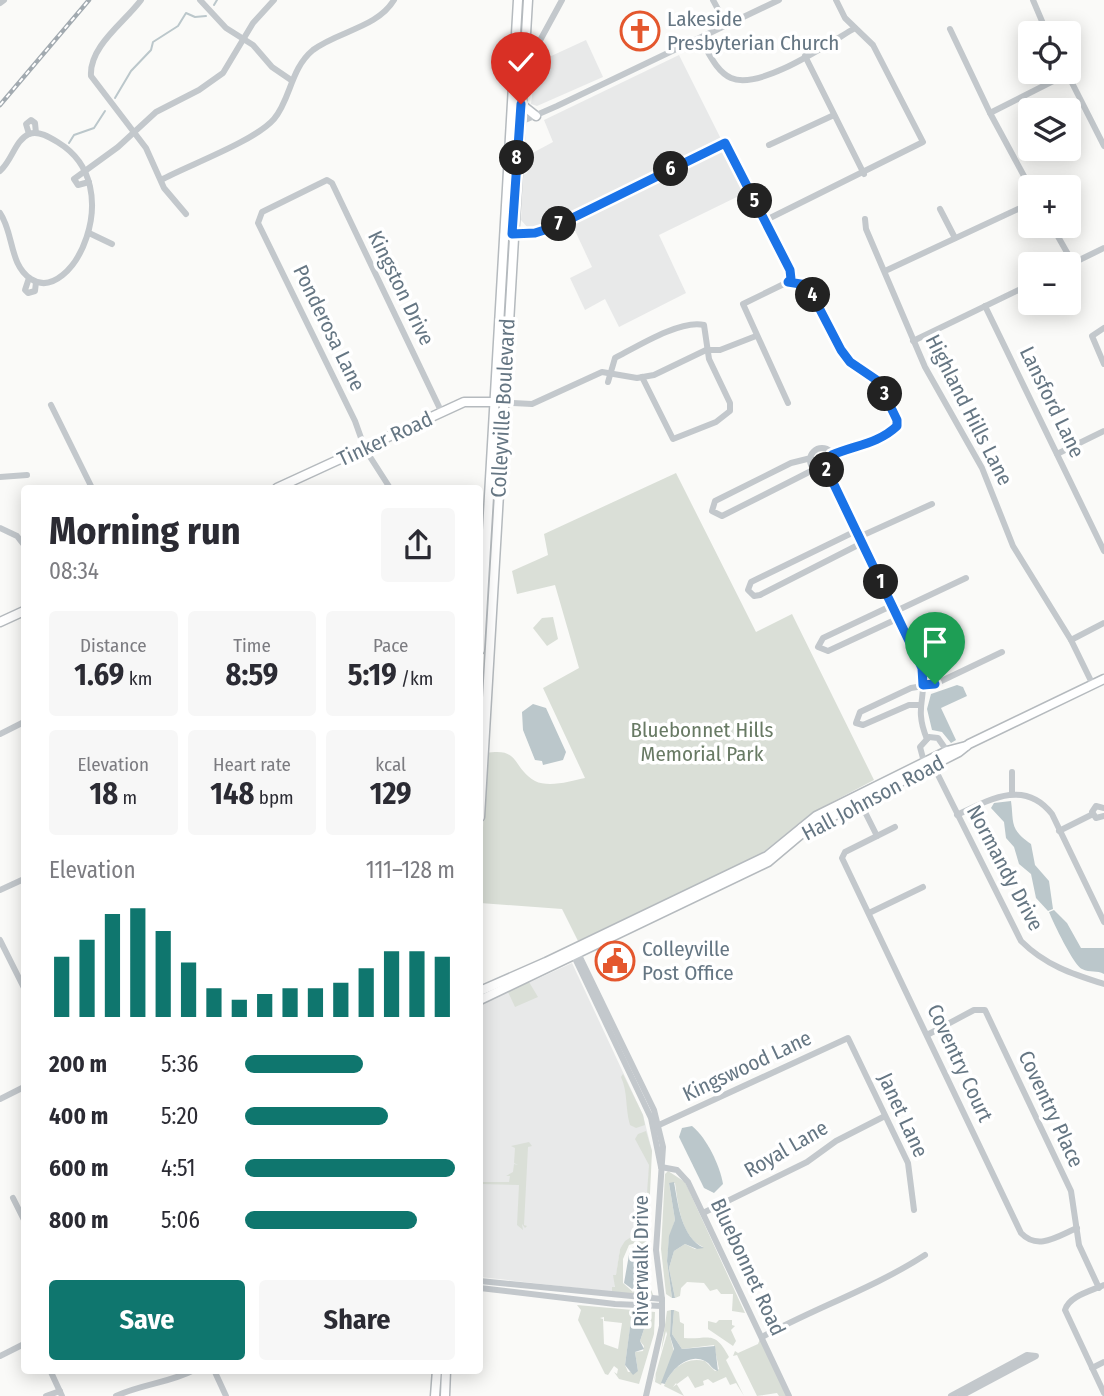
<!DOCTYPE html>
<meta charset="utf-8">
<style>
body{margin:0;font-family:"Fira Sans Condensed",sans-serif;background:#f7f7f7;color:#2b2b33;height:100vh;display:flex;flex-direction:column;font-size:26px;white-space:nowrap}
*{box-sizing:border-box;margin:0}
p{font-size:23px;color:#7c7c81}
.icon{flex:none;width:38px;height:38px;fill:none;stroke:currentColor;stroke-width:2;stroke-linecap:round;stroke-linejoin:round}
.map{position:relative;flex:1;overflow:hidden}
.side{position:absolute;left:21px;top:485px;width:462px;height:889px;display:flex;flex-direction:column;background:#fff;border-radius:7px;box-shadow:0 4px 18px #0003}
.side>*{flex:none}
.tools{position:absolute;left:1018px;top:21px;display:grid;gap:14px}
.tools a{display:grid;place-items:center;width:63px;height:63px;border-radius:7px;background:#fff;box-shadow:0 4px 18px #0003;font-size:35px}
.pin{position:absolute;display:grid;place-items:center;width:60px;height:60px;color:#fff;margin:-72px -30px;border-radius:50% 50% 50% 0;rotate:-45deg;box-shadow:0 0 7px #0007}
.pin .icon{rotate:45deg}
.km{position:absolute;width:35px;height:35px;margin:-18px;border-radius:50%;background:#222;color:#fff;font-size:19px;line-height:35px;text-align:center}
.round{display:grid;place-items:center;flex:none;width:74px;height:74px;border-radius:7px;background:#f7f7f7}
.headline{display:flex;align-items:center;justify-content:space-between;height:119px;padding:0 28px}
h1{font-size:38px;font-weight:700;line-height:52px}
.stats{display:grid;grid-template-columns:repeat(3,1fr);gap:10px;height:119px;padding:7px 28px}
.stats div{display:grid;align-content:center;border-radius:7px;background:#f7f7f7;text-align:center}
.stats b{font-size:30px;font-weight:700}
.stats small{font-size:19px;font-weight:400}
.stats p{font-size:19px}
.chart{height:196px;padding:14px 28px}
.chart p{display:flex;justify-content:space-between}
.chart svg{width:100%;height:126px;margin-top:7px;stroke:#0f766e;stroke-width:6}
.action{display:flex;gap:14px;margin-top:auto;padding:14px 28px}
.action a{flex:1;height:80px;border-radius:7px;background:#0f766e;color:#fff;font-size:28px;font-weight:700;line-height:80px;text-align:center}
.action a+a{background:#f7f7f7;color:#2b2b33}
ul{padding:0 28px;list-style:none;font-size:23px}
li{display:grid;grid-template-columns:112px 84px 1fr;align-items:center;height:52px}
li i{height:18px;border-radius:9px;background:#0f766e}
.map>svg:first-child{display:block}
.built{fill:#e8e9e9}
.green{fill:#dadfd7;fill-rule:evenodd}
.water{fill:#bbc7cb}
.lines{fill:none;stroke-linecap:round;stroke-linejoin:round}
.stream{stroke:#bbc7cb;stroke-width:2}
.major-casing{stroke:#b5babe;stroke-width:11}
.minor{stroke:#c3c8cc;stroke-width:6}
.major{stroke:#fff;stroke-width:8}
.rail-casing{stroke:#a2aab0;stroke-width:4.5}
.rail{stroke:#fff;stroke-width:2;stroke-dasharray:5;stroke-linecap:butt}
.route-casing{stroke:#fff;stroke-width:14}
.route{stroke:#1a73e8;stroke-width:9}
.labels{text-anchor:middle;stroke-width:7;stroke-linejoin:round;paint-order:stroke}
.poi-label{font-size:21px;fill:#657683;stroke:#fff;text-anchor:start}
.street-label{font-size:21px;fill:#657683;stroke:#fff}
.park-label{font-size:21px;fill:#687a64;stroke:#fff}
</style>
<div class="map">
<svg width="1104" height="1396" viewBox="0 0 1104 1396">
<rect width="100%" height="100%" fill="#fafaf8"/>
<g class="built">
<path d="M586,40L603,77L537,106L531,104L536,63Z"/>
<path d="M679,55L721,139L560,218L529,229L521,220L523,175L527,173L525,157L553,142L544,120Z"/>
<path d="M725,146L747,192L659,235L686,293L619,327L605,299L585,310L570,278L592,267L571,222Z"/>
<path d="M572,963L643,1115L652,1151L648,1181L649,1236L639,1233L620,1249L614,1292L480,1277V1008L482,1004Z"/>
</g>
<g class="green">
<path d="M676,473L756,632L792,614L874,780L813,812L762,853L578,941L562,909L480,903L486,753C521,747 511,767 535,781C549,788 571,781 585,778L543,688L579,668L555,585L517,594L512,571L548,555L544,534Z"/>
<path d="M553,617L558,639L547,646L533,628L542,618Z"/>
<path d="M529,982L538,997L515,1007L508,992Z"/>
<path d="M623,1074L643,1115L645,1125L636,1128L630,1125C625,1108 628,1092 621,1077Z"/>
<path d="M646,1131L652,1151L646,1277L654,1297L614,1294L617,1292H612V1287H615L613,1275H616L620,1249L625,1241L642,1230L645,1221L649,1165L635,1139L638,1134ZM639,1242L643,1248L637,1262L643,1282L633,1292L623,1283V1259L629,1245Z"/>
<path d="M529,1142L532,1146L528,1147L524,1225L527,1226L525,1228L522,1224L523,1230L517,1225L519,1185L480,1184V1182H509L510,1176H506L513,1172L514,1164L518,1165L514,1163L515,1148L511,1146Z"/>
<path d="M668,1171L685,1182L745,1313L732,1311L733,1294H721L717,1289L710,1291L704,1283L687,1282L681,1288L680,1296L675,1298L669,1268L674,1251L685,1244L695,1249L703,1247C681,1237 678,1204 675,1183H669L675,1220L669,1239L667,1261L672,1298L666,1294L661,1249L665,1174Z"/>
<path d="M577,1305L655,1312L654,1334L639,1384L619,1379L614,1372L617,1374L618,1369L614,1366L608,1375L605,1374L578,1320L581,1310ZM632,1313L633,1324L645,1326L640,1341L644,1346L643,1351L635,1352L638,1371L628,1372L625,1365ZM604,1317V1321L622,1323L618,1349L604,1344L603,1319L600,1318Z"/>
<path d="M671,1310L670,1336L674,1352L661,1385L655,1382L656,1374L653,1383L667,1334L666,1331L661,1352L667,1311Z"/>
<path d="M674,1310L679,1312L680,1322L684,1324V1338C709,1340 714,1329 729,1357L726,1360L744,1396L736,1383L730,1385L726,1377L713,1383L708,1379L703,1381L704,1385L695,1388L688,1376L673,1387L676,1383L684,1396L664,1386C671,1369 685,1356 705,1361L715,1371L719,1369L714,1345L682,1349L672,1334Z"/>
<path d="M719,1320H732V1325L735,1326L731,1330L736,1341L733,1346L708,1329V1321L716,1323Z"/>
<path d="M760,1339L787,1396H779L777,1393L757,1396L737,1355L733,1356L735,1351L738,1353L758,1344Z"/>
</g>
<g class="water">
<path d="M957,685L963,687L967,696L941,708L956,740L951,743L942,732L932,730L927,709L931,694Z"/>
<path d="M533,704L546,708L566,752L563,760L543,765L542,761L535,760L523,730L522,712Z"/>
<path d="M1011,801C1014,822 1009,829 1031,844L1035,865L1049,881L1053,909L1048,911L1036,898L1031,874L1019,864L1014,847L1006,838L1004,822L991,808L994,803Z"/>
<path d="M1054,910L1067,923L1081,948H1104V974C1097,970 1090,973 1082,969C1074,966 1053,922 1049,912Z"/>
<path d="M692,1126C707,1138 720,1166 723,1184L714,1193L704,1188L679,1137L682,1128Z"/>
<path d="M674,1182C678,1204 681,1237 704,1248L697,1249L685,1244L674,1251L669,1268L675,1298H672L667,1261L669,1236L675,1220L669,1183Z"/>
<path d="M639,1243L641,1249L637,1263L642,1282L632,1289L624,1283L630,1249Z"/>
<path d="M671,1310H674L672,1334L682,1349L715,1346L718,1371C711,1369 711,1364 705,1361C688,1352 670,1371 665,1384L661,1383L674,1349L670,1336Z"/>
<path d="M632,1312L633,1323L645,1326L640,1341L644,1349L635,1352L638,1371L633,1375L625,1365Z"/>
</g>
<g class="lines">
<g class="stream">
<path d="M214,5L217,0"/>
<path d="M115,98L131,71L151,50L153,42L178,26L186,13L195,17L206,16"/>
<path d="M69,143L74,135L94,128L105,111"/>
</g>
<defs>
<g id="major">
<path d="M521,104L536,116"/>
<path d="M277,488L464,402H494"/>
<path d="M0,622L24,611"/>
<path d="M480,650L518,0"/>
<path d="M480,817L528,0"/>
<path d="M480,991L546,962L767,856L816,816L947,751L966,746"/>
<path d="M480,1000L768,862L806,830L959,752L969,744L1104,679"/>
<path d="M435,1396L437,1370"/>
<path d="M445,1396L446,1370"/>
</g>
</defs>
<use href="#major" class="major-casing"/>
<g class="minor">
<path d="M141,0C125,22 89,46 91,76L146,148L164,188L186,214"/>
<path d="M200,0L226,28L253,45L272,67L291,80"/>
<path d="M713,0L727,26"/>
<path d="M1033,0L1047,33"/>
<path d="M0,3L4,0"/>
<path d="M950,29L990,113L1031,189"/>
<path d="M701,40C709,53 716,71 731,78C760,91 829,43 855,28"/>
<path d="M805,56L864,174"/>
<path d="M524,60L537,46L562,0"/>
<path d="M1067,73L1104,146"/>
<path d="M990,113L1067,74"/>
<path d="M510,121L525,120L557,106L779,0"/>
<path d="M29,134L26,124L31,120L35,123L36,133"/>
<path d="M769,145L834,115"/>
<path d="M0,171C12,161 15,140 29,134C39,130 51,138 59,143C129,186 72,306 31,279C9,265 14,233 0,213"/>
<path d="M161,180C189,165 255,141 274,119C291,99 290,69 313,50C338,31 377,28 394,0"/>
<path d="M89,182L78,185L74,179L118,147L156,112L199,90L223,73L253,23L274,0"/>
<path d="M940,209L955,238"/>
<path d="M865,219L866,229L925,367L982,468L1013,546L1071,640L1093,685"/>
<path d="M764,221L923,142L873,45L845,18L836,0"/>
<path d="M1052,226L1073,263"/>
<path d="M89,233L112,244"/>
<path d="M503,235L535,233L554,227L725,143L790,270L791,279L788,282"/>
<path d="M1069,265L1104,248"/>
<path d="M885,271L1031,203"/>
<path d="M29,278L25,290L28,293L35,291L36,282"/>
<path d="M788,282L813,287L814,297L841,350L850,362L878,381L897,420V426C878,444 855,445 832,455"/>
<path d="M985,306L1104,551"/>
<path d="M1104,328L1092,336L1104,364"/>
<path d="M913,341L1031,284"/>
<path d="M608,382L615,358C636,347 681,319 704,325L709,359L730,403V411L716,422L673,439L642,377"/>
<path d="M494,402L532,404L602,372L637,378L654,375L706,350H720L756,336"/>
<path d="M788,403L743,304L788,282"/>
<path d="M51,405L92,488"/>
<circle cx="822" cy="460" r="12"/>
<path d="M1057,454L1104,431"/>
<path d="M811,458L791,463L715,501L712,511L722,516L815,469"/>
<path d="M826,470L922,668C928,697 913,706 927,739"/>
<path d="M0,477L27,475"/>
<path d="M390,488L365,449L355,421L258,223L262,212L327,180L332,183L442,413"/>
<path d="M0,528L17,536L24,545"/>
<path d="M856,531L751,582L748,590L754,596L760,595L862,543"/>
<path d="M859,537L932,504"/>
<path d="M893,605L823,638L818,647L828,651L899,618"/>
<path d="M896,611L966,578"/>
<path d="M1071,640L1104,623"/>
<path d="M920,705H909L863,725L856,723L860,712L911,688L935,684L1002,652"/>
<path d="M0,734L24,722"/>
<path d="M924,762L920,747L929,737L938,738L947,751"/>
<path d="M933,765L1021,941C1045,965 1072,974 1104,984"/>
<path d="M1012,772V793"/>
<path d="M859,800L877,836"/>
<path d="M1104,808L1096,806L1092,812L1096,818L1104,816"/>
<path d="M957,815C990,799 1025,779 1052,814L1104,922"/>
<path d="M895,827L845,852L842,858L1021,1233C1038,1251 1058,1236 1077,1228"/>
<path d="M1059,831L1093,814"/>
<path d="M0,890L24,879"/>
<path d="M869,913L923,887"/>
<path d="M0,940L24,988"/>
<path d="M577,951L654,1110L663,1147L656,1250L662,1299V1326L646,1396"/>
<path d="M573,954L651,1118L661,1167"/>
<path d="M927,1035L974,1010H985L1071,1191L1079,1245L1099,1288"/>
<path d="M0,1099L24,1087"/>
<path d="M653,1124L659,1125L848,1038L908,1163L914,1210"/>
<path d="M661,1167L677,1170L688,1182L789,1396"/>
<path d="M13,1198L24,1220"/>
<path d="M703,1213L807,1162L836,1141L885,1116"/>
<path d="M480,1281L662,1299"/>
<path d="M1104,1285C1091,1291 1069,1296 1065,1310L1104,1393"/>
<path d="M480,1288L615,1304L662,1306"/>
<path d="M762,1337C815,1308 874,1288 925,1255"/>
<path d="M0,1356L24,1344"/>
<path d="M1092,1368L1104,1362"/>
<path d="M50,1370L62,1396"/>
<path d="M214,1370L226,1396"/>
<path d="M46,1396L60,1391"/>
<path d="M116,1396C142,1384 169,1383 194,1370"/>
<path d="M951,1396L1027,1355L1036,1356L961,1396"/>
</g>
<use href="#major" class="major"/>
<defs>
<path id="rail" d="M0,105L89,0"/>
</defs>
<use href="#rail" class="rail-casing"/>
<use href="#rail" class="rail"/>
</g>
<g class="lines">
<defs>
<path id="route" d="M521,104L512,234L535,233L554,227L725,143L790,270L791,279L788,282L813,286L814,298L841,350L850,362L878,381L897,420V426C878,444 855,445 832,455L833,465L827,470L922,668L923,685L935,684"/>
</defs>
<use href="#route" class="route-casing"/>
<use href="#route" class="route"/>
</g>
<defs>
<symbol id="church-ring" viewBox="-11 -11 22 22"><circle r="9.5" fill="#fff" stroke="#e4572e" stroke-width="1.5"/><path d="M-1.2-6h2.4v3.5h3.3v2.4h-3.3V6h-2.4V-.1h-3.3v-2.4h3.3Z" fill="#e4572e"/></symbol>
<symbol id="civic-ring" viewBox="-11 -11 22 22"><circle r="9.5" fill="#fff" stroke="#e4572e" stroke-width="1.5"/><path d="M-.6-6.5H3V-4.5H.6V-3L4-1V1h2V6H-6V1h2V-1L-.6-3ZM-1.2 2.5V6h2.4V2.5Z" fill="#e4572e"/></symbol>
</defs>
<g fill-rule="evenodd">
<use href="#church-ring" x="618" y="9" width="44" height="44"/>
<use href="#civic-ring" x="593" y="939" width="44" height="44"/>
</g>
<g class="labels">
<g class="poi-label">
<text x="667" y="26">Lakeside<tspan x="667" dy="24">Presbyterian Church</tspan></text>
<text x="642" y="956">Colleyville<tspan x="642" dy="24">Post Office</tspan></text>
</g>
<g class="street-label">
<text transform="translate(401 288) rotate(64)" y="7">Kingston Drive</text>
<text transform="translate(329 328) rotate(64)" y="7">Ponderosa Lane</text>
<text transform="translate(1052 402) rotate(64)" y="7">Lansford Lane</text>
<text transform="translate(503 408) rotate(-87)" y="7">Colleyville Boulevard</text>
<text transform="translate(969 410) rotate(63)" y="7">Highland Hills Lane</text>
<text transform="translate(385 439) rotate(-25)" y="7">Tinker Road</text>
<text transform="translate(873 798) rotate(-28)" y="7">Hall Johnson Road</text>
<text transform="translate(1005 868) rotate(62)" y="7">Normandy Drive</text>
<text transform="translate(960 1063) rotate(65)" y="7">Coventry Court</text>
<text transform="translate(747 1066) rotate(-25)" y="7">Kingswood Lane</text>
<text transform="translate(1051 1109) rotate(65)" y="7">Coventry Place</text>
<text transform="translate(903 1115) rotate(65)" y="7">Janet Lane</text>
<text transform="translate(786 1149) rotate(-30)" y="7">Royal Lane</text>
<text transform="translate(641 1261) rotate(-90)" y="7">Riverwalk Drive</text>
<text transform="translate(748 1267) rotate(65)" y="7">Bluebonnet Road</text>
</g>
<g class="park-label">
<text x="702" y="737">Bluebonnet Hills<tspan x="702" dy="24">Memorial Park</tspan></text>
</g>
</g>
</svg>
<div class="tools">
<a><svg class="icon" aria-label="locate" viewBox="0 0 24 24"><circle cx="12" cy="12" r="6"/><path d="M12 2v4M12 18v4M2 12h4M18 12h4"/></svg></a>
<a><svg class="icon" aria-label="layers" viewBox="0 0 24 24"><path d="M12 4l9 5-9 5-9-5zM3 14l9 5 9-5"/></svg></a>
<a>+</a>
<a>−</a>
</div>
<div class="pin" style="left:935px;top:684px;background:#1e9e55"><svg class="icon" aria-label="arrive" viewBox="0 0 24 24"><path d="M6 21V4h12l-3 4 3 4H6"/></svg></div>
<div class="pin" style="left:521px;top:104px;background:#d93025"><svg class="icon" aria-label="check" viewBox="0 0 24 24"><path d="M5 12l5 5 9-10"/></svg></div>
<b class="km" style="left:881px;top:582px">1</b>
<b class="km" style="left:827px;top:470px">2</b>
<b class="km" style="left:885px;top:394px">3</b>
<b class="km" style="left:813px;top:295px">4</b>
<b class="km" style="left:755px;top:201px">5</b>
<b class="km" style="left:671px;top:169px">6</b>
<b class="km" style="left:559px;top:224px">7</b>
<b class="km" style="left:517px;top:158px">8</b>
<section class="side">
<div class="headline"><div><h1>Morning run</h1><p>08:34</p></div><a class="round"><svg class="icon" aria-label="share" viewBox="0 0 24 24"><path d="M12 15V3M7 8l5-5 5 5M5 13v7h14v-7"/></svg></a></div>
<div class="stats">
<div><p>Distance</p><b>1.69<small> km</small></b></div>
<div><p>Time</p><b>8:59</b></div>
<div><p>Pace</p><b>5:19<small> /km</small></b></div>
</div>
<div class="stats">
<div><p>Elevation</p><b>18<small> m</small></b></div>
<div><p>Heart rate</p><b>148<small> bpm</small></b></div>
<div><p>kcal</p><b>129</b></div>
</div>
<div class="chart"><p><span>Elevation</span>111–128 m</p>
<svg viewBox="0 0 160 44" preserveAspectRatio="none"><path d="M5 44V23M15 44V17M25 44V8M35 44V6M45 44V14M55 44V25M65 44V34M75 44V38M85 44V36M95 44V34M105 44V34M115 44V32M125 44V27M135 44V21M145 44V21M155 44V23"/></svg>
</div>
<ul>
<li><b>200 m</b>5:36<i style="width:56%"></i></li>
<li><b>400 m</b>5:20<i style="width:68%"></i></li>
<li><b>600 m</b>4:51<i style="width:100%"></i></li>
<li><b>800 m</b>5:06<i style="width:82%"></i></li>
</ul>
<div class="action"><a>Save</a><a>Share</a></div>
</section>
</div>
